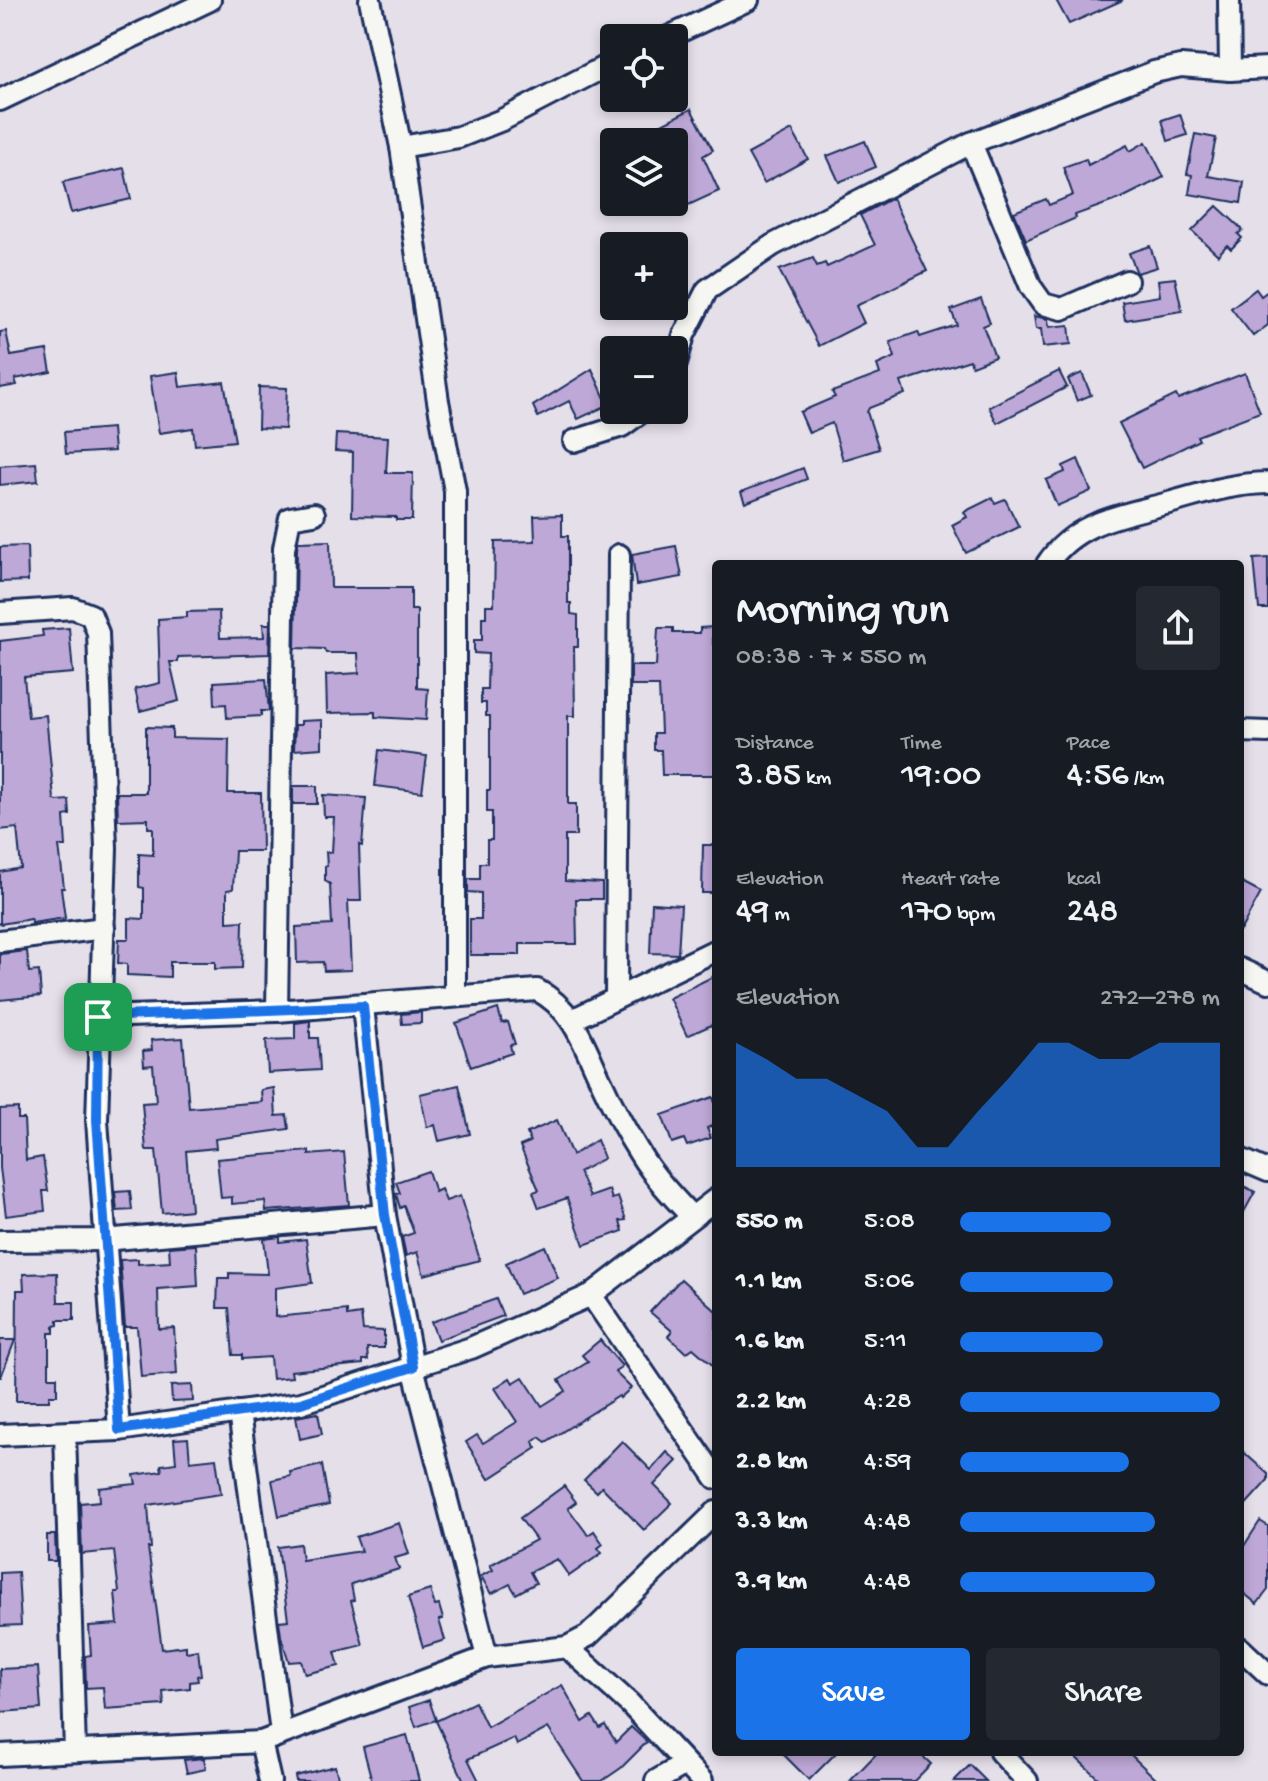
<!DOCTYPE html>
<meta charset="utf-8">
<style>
body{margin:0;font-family:"Gochi Hand",sans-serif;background:#242831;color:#f1f3f6;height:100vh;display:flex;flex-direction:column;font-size:30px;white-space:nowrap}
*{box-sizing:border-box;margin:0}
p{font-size:26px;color:#9ea1a6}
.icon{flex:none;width:44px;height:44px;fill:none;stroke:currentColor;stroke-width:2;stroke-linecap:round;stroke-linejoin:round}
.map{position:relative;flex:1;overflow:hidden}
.sheet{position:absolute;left:712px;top:560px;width:532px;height:1196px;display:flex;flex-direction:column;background:#171b24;border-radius:8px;box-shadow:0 4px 12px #0003}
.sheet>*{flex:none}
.fabs{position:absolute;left:600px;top:24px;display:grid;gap:16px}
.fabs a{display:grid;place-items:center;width:88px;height:88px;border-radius:8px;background:#171b24;box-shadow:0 4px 12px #0003;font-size:40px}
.pin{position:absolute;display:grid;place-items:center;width:68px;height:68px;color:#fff;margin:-34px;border-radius:16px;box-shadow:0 4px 12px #0006}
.round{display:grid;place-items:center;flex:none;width:84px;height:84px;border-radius:8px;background:#242831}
.summary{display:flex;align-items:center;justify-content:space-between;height:136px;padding:0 24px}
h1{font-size:44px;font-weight:600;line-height:60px}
.metrics{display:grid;grid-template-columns:repeat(3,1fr);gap:12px;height:136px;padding:8px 24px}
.metrics div{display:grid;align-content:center}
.metrics b{font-size:34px;font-weight:600}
.metrics small{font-size:22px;font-weight:400}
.metrics p{font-size:22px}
.chart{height:224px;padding:16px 24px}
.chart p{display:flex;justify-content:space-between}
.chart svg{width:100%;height:144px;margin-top:8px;fill:#1a73e8;opacity:.7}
.button{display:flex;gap:16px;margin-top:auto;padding:16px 24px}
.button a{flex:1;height:92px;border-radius:8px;background:#1a73e8;color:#fff;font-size:32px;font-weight:600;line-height:92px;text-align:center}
.button a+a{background:#242831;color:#f1f3f6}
ul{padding:0 24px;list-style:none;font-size:26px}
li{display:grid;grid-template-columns:128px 96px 1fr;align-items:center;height:60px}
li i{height:20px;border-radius:10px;background:#1a73e8}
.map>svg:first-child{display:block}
.building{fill:#bea8d7;stroke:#1b2f5e;stroke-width:2}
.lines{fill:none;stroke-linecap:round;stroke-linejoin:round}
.minor-casing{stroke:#1b2f5e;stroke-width:26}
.minor{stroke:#f6f6f2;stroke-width:20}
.route-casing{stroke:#fff;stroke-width:16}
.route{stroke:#1a73e8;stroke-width:10}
</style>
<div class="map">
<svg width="1268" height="1781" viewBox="0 0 1268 1781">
<rect width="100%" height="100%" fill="#e5dfea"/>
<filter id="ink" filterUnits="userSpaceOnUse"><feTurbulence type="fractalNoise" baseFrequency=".0125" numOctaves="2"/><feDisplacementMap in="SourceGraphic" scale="16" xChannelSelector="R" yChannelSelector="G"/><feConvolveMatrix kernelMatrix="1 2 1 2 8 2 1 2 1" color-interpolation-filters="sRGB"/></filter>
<g filter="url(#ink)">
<g class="building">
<path d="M1056,0H1123L1069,24Z"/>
<path d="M691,109L713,150L703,156L719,191L682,208L674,190V142H654L648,131Z"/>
<path d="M1180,114L1187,135L1168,141L1162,120Z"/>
<path d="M792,130L808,159L764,183L748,154Z"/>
<path d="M1195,134L1216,138L1208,176L1244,182L1241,203L1189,194L1192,175L1187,174Z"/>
<path d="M865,141L876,167L839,182L827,156Z"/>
<path d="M1146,142L1164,177L1122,198L1075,215L1076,218L1026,240L1014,212L1046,199L1049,205L1073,195L1063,167L1086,159L1088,165L1127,145L1130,151Z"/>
<path d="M124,168L131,199L71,213L63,182Z"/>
<path d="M892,198L927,271L856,306L864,323L819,346L779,270L813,258L817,266L825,263L827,267L875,245L860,215Z"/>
<path d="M1217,206L1243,230L1238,234L1242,238L1231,249L1227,245L1218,255L1192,231Z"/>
<path d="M1150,246L1157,267L1137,273L1129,253Z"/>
<path d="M1175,278L1182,311L1125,320L1122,302L1160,296L1158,280Z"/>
<path d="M1256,289L1261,296L1268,291V325L1253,336L1231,308Z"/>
<path d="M981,299L990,323L983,326L995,357L972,366L970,360L901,382L905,394L869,408L867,412L879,449L843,460L832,423L809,433L800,412L835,397L832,392L880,374L877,365L895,357L890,342L918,332L920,337L957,325L951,310Z"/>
<path d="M1034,316L1048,319L1049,327L1069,325L1071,344L1043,347L1041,329H1036Z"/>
<path d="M6,331L11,356L47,350L51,372L15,379L17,385L0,388V332Z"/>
<path d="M592,369L608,405L578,419L569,401L538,417L533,406Z"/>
<path d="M1059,371L1067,387L997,423L989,407Z"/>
<path d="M178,372L180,387L224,382L235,441L195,445L193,428L159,433L150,376Z"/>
<path d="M1082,373L1091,395L1077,401L1068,379Z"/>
<path d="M1245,373L1260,412L1197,436L1199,440L1142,468L1119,423L1176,395L1178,399Z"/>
<path d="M259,387L287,388L285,429L258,428Z"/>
<path d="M112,428L114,451L66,454L64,432Z"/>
<path d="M336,434L388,437L386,473H413L412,520H396V517L352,516L353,452L335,451Z"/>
<path d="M1078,459L1091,491L1057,506L1046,480L1065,472L1063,466Z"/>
<path d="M36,463L38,481L0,485V466Z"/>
<path d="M803,468L807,479L745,503L741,492Z"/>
<path d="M992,498L995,503L1005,499L1019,527L966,553L952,525L967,517L964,512Z"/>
<path d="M562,515V536H568V603H571V614L578,615V647H574L575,716H568V804H576V836H565V881L602,883V899H576L577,944H520V955H470V919H481V893L468,892V879H480V863H487V840H492V812H487V790H490V716H486V703H481V689H487L488,654L474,653V640H482V617H486V605H494L495,542L535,541L534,516Z"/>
<path d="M330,541L331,588H411V610H417V688L428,689L426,720L375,717V712L327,713L326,675L359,673L358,653H326L324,649L295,648L297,549L298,542Z"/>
<path d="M27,546L28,581L0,582V547Z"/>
<path d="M676,546L682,577L636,585L632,554Z"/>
<path d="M1268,558V609H1259L1254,559Z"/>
<path d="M219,611L220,638L264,637L263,624H270L269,654L178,657V662H170L179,701L140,711L135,689L160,683L158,619L187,617V612Z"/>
<path d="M713,627V644H716V775H662L661,750H654V733H661L659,686H631V666H656L658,628H673V633H700V628Z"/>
<path d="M69,628L73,673L24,677L28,717L46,715L54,799L57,801L69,800L70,815L64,816L66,846H59L64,888H61L65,918L32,923L31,919L0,924V872L21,868L17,828L0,830V641L43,636L42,630Z"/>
<path d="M266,679L269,711H261V716L227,718L226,704L215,705L214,682Z"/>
<path d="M322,720V748L294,750L295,725H301V721Z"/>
<path d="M146,727L172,728V738L229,739L228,793H261L262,851H235L233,889L227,890V922L243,921L242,968L215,969V962H170V977L127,975V964L118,963L119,939H129V918L144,919V888L139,887V854L153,855V828H148V819L118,820L117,793H146Z"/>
<path d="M379,750L427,756L422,792L375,786Z"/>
<rect x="293" y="786" width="24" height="18"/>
<path d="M323,795L366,798L362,846L359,845L361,901H348L351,970L324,971L323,962L297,963L296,927L332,925L330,884L325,881V866H327L326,852H332L334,817H324Z"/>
<path d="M703,845H716V893H702Z"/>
<path d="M1240,882L1261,893L1240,931Z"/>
<path d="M652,903L681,905L678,954L650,953Z"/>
<path d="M27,951L29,972L39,971L41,996L0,1000V954Z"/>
<path d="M716,975V1023L687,1036L669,998Z"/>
<path d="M498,1009L502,1023L508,1022L515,1044L510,1045L512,1053L471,1067L456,1023Z"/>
<path d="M421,1012V1023L402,1024L401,1014Z"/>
<path d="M310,1021V1038H318L320,1070L268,1073L266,1040L295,1039V1023Z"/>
<path d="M183,1038L189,1108L262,1102L261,1090L274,1088L276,1116L287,1115L289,1129L215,1139L216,1148L186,1151L191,1210L162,1213L156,1150H146L142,1103L156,1102L153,1065L144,1066L143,1051L152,1050L151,1040Z"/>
<path d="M459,1085L470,1134L439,1141L435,1125L427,1127L420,1094Z"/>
<path d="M713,1097L716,1106V1124L707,1128L711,1138L687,1146L684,1139L672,1143L662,1115Z"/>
<path d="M18,1108V1119H24L26,1160L43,1157L48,1191H43L45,1211L6,1216L0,1168V1109Z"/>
<path d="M557,1120L572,1155L597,1140L604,1158L579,1172L590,1197L609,1190L612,1199L618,1197L626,1220L620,1221L623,1231L584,1245L567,1198L539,1208L533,1192L539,1190L520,1146L530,1142L527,1133Z"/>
<path d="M309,1151V1155L344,1152L349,1205L266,1211L265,1201L232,1204V1197L221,1198L217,1159Z"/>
<path d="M428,1171L435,1192L441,1189L446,1201L460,1196L480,1260L424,1275L417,1252L406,1256L402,1237L414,1233L404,1206L400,1208L396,1194L400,1193L396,1182Z"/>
<path d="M1240,1184L1255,1192L1240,1219Z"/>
<path d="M130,1191L132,1210L117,1211L115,1192Z"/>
<path d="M280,1237V1242L306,1239L312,1283L275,1288V1317L347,1310V1316L361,1314L363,1330L384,1331V1348H367L368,1360H363V1364L291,1371L292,1377L272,1379L270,1357L242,1359V1355H233L229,1308H217L218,1278H229V1273L268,1274L264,1239Z"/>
<path d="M196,1245L198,1286L158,1289L159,1329L174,1328L177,1374L141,1377L137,1327H125L120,1260L138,1259V1264L170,1262L169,1247Z"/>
<path d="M545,1246L558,1278L519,1294L506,1263Z"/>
<path d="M57,1273L58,1302H74V1320H58V1325L54,1326V1333H49V1377H57V1395H49V1401H16L17,1290H24L23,1274Z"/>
<path d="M681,1279L716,1311V1368L693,1348L686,1353L668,1336L672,1331L650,1312Z"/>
<path d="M496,1299L503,1316L438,1340L431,1322Z"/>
<path d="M0,1340H15L1,1377H0Z"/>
<path d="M600,1340L622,1366L615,1372L631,1388L620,1398L619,1396L546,1442L539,1437L533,1442L537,1448L489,1479L466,1442L477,1435L483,1443L517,1422L495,1388L510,1378L513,1383L523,1377L542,1406L566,1391L559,1380L588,1362L582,1355Z"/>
<path d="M192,1385L193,1401L172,1402L171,1386Z"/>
<path d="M318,1413L322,1434L300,1439L296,1417Z"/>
<path d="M188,1438L190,1461L216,1458L221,1494L148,1505L151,1548H148L162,1649L186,1646V1652L198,1650L201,1675L197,1676L198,1681L190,1682V1688L163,1691L164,1705L105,1709L103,1687L86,1688L85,1656L91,1655L89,1626L118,1624L115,1592H119L114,1551L82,1554L80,1503L100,1501L99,1488L136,1484L134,1475L162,1471L161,1465L176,1463L174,1439Z"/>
<path d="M622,1441L651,1470L667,1452L677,1461L654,1485L672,1503L644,1530L602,1487L597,1492L584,1480Z"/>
<path d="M1240,1449L1268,1474V1480L1240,1511Z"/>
<path d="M322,1465L329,1505L279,1516L272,1480L291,1476L290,1472Z"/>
<path d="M564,1486L576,1502L568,1508L588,1535L594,1531L603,1544L598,1548L602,1553L569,1576L557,1559L530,1572L536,1583L516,1594L510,1584L491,1594L481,1576L493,1570L490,1565L536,1540L520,1518Z"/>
<path d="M1260,1521L1268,1526V1590L1257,1604L1240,1590V1552Z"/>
<path d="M399,1523L409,1554L395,1558L399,1569L351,1584L354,1600L351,1601L363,1645L335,1652L339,1666L305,1674L301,1661L289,1662L281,1636L279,1621L288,1620L278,1547L300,1544L302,1560L361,1551L356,1537Z"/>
<path d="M47,1535H55L56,1561H47Z"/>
<path d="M18,1572L21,1625L0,1626V1573Z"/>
<path d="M430,1590L435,1606L439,1605L443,1619L439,1620L445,1640L423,1647L408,1597Z"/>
<path d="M38,1667L41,1709L1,1712L0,1669Z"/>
<path d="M562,1685L583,1722L592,1716L600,1728L605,1725L616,1742L631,1727L647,1742L621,1768L602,1781H583L548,1728L517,1745L514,1738L468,1759L479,1781H464L436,1721L475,1702L487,1727Z"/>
<path d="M429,1700L436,1720L416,1727L409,1707Z"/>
<path d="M407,1735L419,1781H372L363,1747Z"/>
<path d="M781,1752H837L809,1780Z"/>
<path d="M878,1752H918L931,1764L914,1781H850Z"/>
<path d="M1070,1752H1128L1158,1781H1101Z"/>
<path d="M204,1758L206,1769L187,1773L184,1760Z"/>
<path d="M970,1765L986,1781H954Z"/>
<path d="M335,1766L339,1781H296L295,1776Z"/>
</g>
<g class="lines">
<defs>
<g id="minor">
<path d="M370,0L401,147L438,401L455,491V995"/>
<path d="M1229,0L1230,70"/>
<path d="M666,38L748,0"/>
<path d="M0,100L210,0"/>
<path d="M971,143L1031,287L1043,304L1062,309L1127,281"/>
<path d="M401,147L459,137L502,120L614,62"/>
<path d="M674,370L684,335L707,290L773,245L971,143L1154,72L1181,66L1230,70L1268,68"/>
<path d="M574,441L622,426L644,410"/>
<path d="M1047,564C1075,522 1119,516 1165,504C1203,494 1227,484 1268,483"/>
<path d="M0,613L73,608L91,615L98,633L106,848L97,1120L119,1430"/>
<path d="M1240,731L1268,732"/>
<path d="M0,941L104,928"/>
<path d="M1240,969L1268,982"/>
<path d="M616,998L619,555"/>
<path d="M363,1006L385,1215L413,1367L487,1657"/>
<path d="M277,1011L284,548L290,518L314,514"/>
<path d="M98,1017L277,1011L537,990C575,1010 584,1046 602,1083C613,1107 626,1132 640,1154C654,1177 673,1197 691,1216"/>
<path d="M572,1020L716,950"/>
<path d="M1240,1159L1268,1171"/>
<path d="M0,1241L104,1240L385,1215"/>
<path d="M591,1295L716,1478"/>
<path d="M239,1412L281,1733"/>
<path d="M65,1433L75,1751"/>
<path d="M0,1435L119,1430L301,1403L471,1348L591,1295L716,1199"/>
<path d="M567,1647L630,1704L702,1781"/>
<path d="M1240,1648L1268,1674"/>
<path d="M261,1742L270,1781"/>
<path d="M1000,1752L1027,1781"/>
<path d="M0,1755L261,1742L487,1657L567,1647L588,1636L716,1512"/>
<path d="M656,1781L685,1764"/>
</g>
</defs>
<use href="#minor" class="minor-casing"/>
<use href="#minor" class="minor"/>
</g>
</g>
<g class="lines" filter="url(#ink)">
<defs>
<path id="route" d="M363,1006L385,1215L413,1367L301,1403L119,1430L97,1120L98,1017Z"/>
</defs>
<use href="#route" class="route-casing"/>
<use href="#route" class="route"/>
</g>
</svg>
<div class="fabs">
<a><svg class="icon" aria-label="locate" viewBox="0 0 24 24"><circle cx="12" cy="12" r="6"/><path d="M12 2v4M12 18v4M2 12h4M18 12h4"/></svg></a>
<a><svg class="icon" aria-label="layers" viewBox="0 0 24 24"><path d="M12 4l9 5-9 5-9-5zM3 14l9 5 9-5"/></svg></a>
<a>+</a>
<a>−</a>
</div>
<div class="pin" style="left:98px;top:1017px;background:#1e9e55"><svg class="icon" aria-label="arrive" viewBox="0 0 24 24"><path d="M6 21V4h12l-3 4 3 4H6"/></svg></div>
<section class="sheet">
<div class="summary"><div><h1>Morning run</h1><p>08:38 · 7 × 550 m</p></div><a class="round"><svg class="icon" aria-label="share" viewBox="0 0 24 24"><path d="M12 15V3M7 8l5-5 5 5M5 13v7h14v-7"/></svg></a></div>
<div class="metrics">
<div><p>Distance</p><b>3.85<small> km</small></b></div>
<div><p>Time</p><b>19:00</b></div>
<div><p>Pace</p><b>4:56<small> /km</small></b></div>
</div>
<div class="metrics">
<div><p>Elevation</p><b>49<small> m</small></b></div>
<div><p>Heart rate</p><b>170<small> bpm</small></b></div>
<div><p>kcal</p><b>248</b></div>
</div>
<div class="chart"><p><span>Elevation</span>272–278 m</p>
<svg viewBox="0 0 160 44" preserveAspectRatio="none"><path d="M0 44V6L10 11L20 17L30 17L40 22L50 27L60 38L70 38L80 27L90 17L100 6L110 6L120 11L130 11L140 6L150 6L160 6V44z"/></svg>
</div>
<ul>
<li><b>550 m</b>5:08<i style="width:58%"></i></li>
<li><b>1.1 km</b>5:06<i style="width:59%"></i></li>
<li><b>1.6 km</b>5:11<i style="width:55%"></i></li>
<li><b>2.2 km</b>4:28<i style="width:100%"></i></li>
<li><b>2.8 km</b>4:59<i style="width:65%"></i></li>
<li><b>3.3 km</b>4:48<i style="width:75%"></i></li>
<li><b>3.9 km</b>4:48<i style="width:75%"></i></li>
</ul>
<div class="button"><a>Save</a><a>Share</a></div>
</section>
</div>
